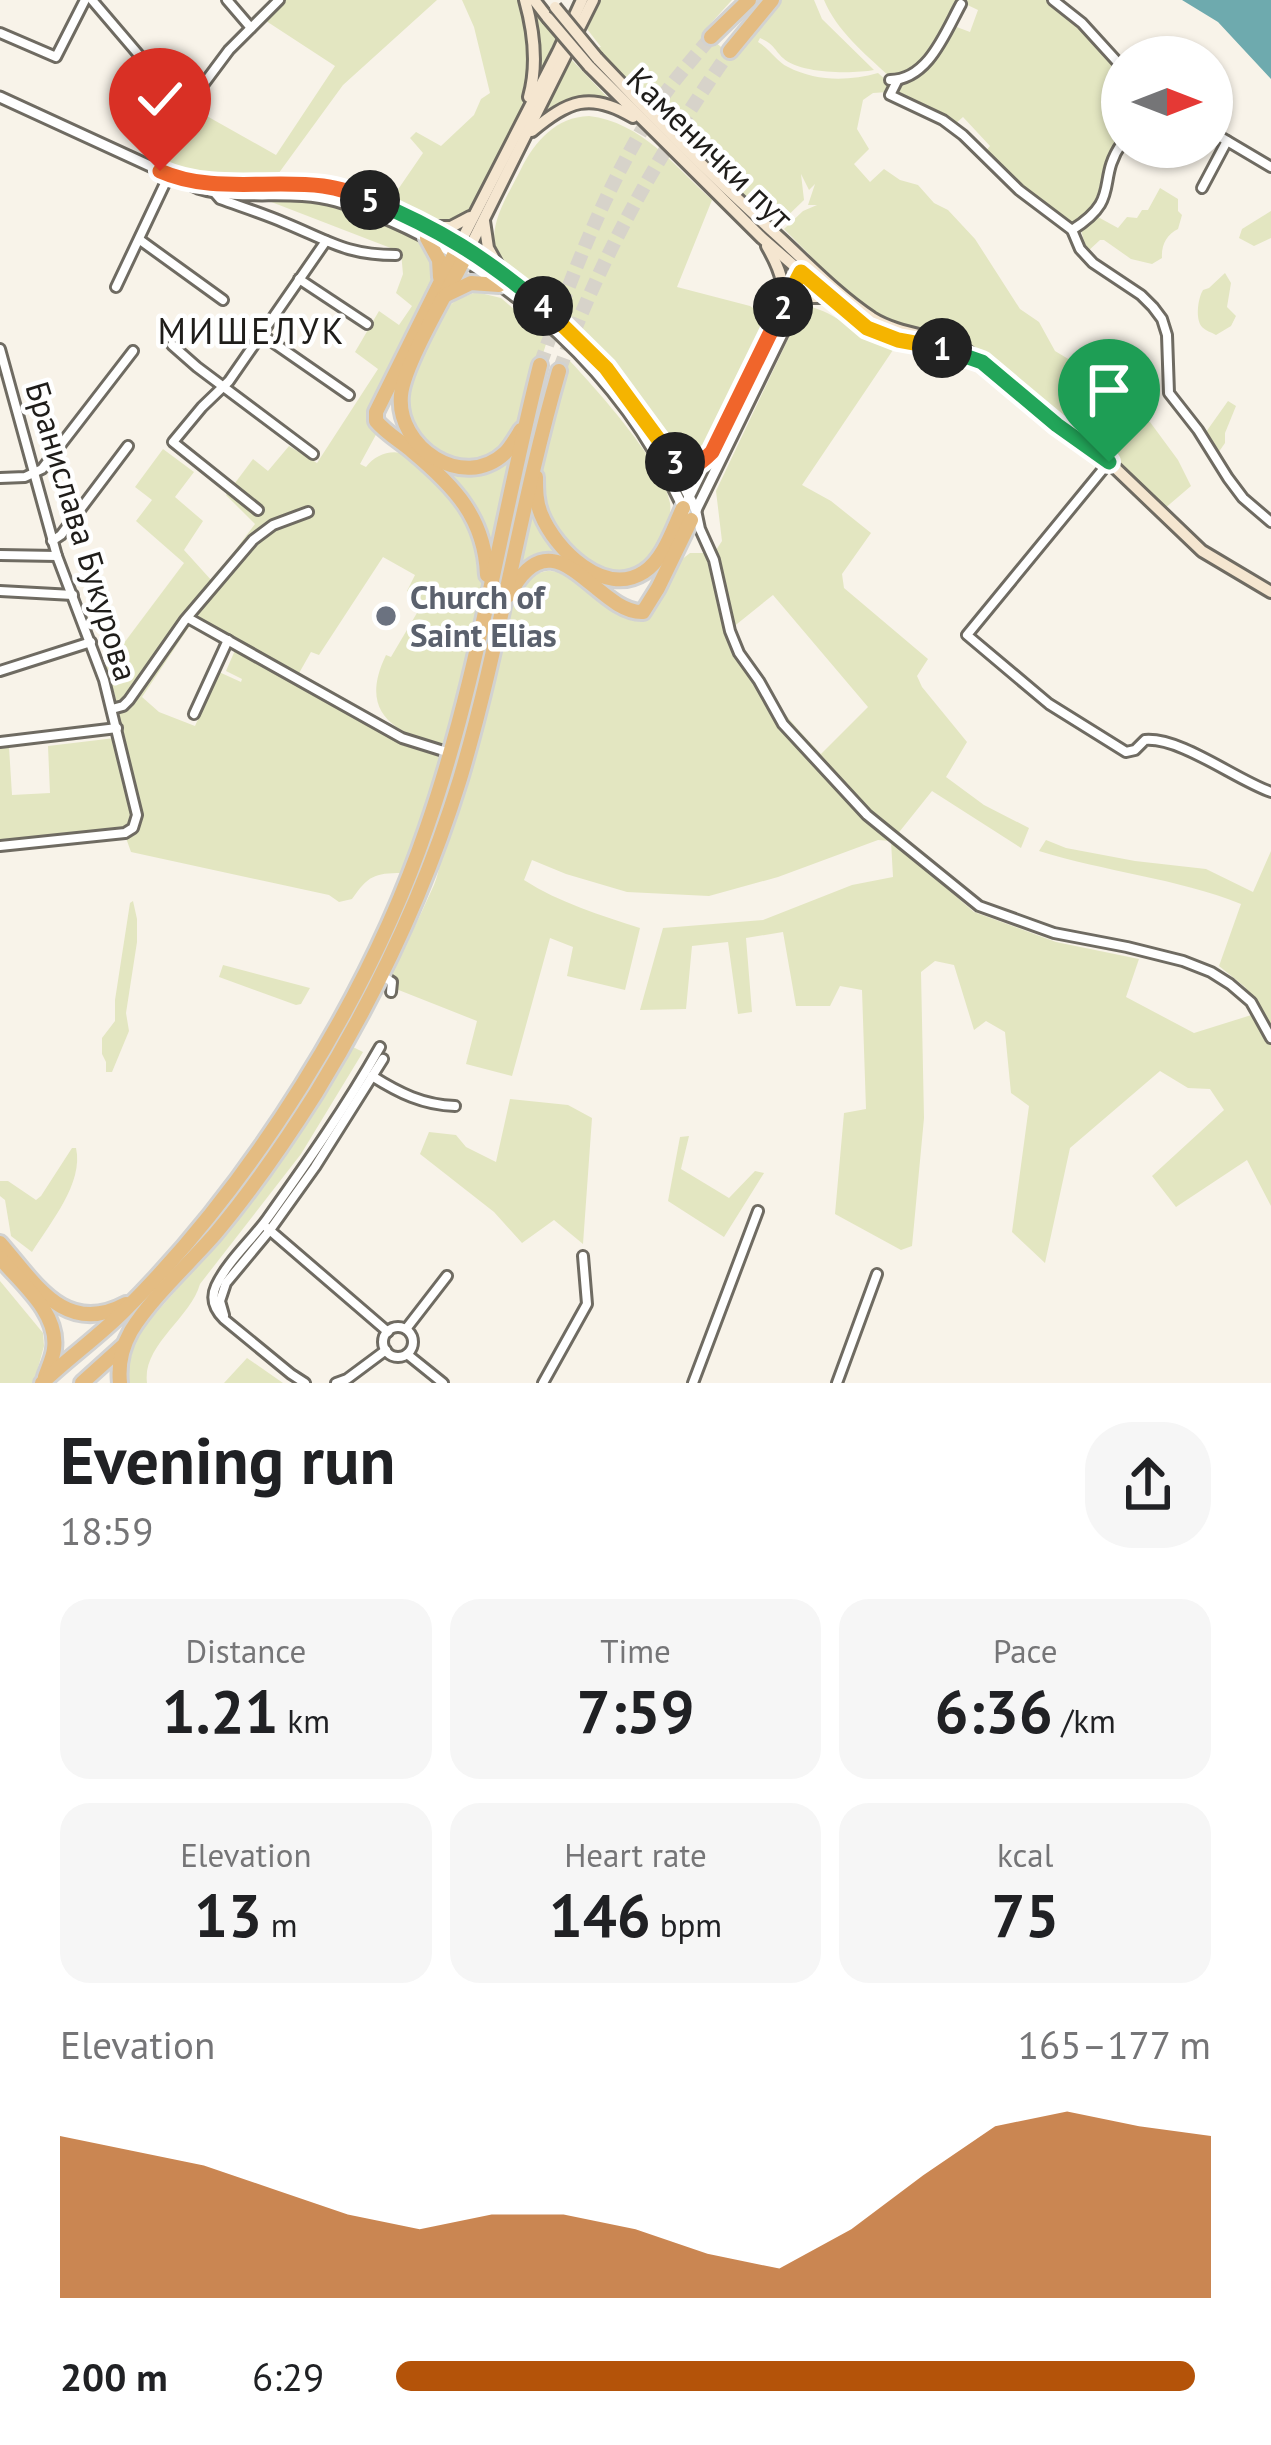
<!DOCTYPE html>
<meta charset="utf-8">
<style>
body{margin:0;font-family:"PT Sans",sans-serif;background:#f6f6f6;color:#202124;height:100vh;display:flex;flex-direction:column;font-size:45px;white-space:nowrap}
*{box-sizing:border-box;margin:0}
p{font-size:39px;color:#757577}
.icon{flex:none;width:66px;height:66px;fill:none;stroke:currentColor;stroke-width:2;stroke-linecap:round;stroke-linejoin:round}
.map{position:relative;height:1383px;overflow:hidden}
.side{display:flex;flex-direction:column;background:#fff;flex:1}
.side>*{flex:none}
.needle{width:78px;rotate:90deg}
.controls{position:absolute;left:1101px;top:36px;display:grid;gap:24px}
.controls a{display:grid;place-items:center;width:132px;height:132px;border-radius:50%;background:#fff;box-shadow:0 3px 9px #0004;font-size:60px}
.pin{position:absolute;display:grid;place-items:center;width:102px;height:102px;color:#fff;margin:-123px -51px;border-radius:50% 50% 50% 0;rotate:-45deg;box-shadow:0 0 12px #0007}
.pin .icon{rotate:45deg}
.km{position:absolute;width:60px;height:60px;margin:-30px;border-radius:50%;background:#222;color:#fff;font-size:33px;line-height:60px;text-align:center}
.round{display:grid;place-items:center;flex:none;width:126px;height:126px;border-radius:48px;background:#f6f6f6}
.summary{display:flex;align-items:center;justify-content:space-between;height:204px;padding:0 60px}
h1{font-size:66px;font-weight:600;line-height:90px}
.metrics{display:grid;grid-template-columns:repeat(3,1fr);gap:18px;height:204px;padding:12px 60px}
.metrics div{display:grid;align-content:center;border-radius:30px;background:#f6f6f6;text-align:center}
.metrics b{font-size:60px;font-weight:600}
.metrics small{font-size:33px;font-weight:400}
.metrics p{font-size:33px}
.chart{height:336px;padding:24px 60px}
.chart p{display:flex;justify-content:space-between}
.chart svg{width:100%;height:216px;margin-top:12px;fill:#b45309;opacity:.7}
ul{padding:0 60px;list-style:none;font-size:39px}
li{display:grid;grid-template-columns:192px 144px 1fr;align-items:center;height:90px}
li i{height:30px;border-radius:15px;background:#b45309}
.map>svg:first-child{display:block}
.green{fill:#e3e6c1;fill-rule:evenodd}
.water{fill:#6eaaae}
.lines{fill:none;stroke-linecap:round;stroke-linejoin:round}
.trunk-tunnel{stroke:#d7d3ca;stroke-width:14;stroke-dasharray:14 7;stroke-linecap:butt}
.minor-casing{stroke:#6f6b62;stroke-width:14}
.tertiary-casing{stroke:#6f6b62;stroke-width:15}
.secondary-casing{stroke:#6f6b62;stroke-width:16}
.trunk-casing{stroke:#d2d2d1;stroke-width:20}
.minor{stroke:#fff;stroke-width:8}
.tertiary{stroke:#fff;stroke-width:9}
.secondary{stroke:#f5e6d0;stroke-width:10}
.trunk{stroke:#e4bc82;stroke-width:14}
.secondary-bridge-casing{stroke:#6f6b62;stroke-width:16;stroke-linecap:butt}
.secondary-bridge{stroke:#f5e6d0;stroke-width:10}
.split-1-casing{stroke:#fff;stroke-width:24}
.split-2-casing{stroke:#fff;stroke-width:24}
.split-3-casing{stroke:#fff;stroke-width:24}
.split-4-casing{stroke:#fff;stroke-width:24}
.split-5-casing{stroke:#fff;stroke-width:24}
.split-6-casing{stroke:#fff;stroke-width:24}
.split-1{stroke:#22a559;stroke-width:15}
.split-2{stroke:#f5b400;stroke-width:15}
.split-3{stroke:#f0652b;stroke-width:15}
.split-4{stroke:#f5b400;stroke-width:15}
.split-5{stroke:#22a559;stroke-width:15}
.split-6{stroke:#f0652b;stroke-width:15}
.worship-dot{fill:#6b7280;stroke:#fff;stroke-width:4.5}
.labels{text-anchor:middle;stroke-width:9;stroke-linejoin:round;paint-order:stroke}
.street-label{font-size:33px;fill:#1f1d1a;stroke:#fff}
.worship-label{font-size:33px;font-weight:bold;fill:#5b616d;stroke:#fff;text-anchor:start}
.neighbourhood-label{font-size:36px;letter-spacing:3px;fill:#1f1d1a;stroke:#fff}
</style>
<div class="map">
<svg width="1271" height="1383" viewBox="0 0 1271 1383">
<rect width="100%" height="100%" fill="#f8f3e9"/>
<g class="green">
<path d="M277,0H437L343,85L273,181C228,181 196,184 155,165L189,106L276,155L335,66L260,17Z"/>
<path d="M462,0H521C526,24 532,49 530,74C527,103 485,212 458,223C434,233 408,214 388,204L423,153L410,138L416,132L441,146L474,115L481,99L490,93L474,27Z"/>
<path d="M598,0H732L703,32L732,56L779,0H814L822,19L874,70C852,74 800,74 783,58C773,48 774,44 760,38L758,42C770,49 776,61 788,67C817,82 849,81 878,73L887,81L888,92L873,93L863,100L857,129L869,149L854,164L870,182L884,169L900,180L918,185L934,203L948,210L975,239L1020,309L1039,322L1055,351L1075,363L1106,374L1135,413L1150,422L1178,460L1191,486L1164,509L1117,462L1076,425L995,363L955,341L895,327L858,304L784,229L803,211L817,205H808L815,184L809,190L801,174L804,200L777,226L685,146L592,48L601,47L587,29Z"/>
<path d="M824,0H1049C1078,20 1097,47 1122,71V137L1108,158L1103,195L1088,215L1072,226L1022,189L984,153L990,146L963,117L955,124L894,94L898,84C926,70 938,53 954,26L970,32L978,10L957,0L924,59L896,77L889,76C864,53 837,31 824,0Z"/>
<path d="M530,6L556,38L536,80Z"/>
<path d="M569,57L610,100C583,94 568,97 544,111Z"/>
<path d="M589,116C641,122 675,166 712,200L677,287L750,306L771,320C760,344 712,457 689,461C670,464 645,416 636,402C612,368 581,335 550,306C531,289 500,274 495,246C490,220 510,192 521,169C535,141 556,117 589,116Z"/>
<path d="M1160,188L1178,199V211L1182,215L1178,229C1167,234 1161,245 1162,258L1152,264L1131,259L1104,240H1100L1087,252L1081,230L1098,217L1118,228L1127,217L1137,218L1142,210H1148Z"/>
<path d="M261,198L335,205L400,231L425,244L436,263L437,281L369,413L370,421L378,431L360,464L366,467C377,452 398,447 414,459C436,475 468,511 478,537C497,589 458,692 444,746C394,733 358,713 386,655L391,657L424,601L407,591L415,575L383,557L319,655L311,652L294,682L356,717L374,724L382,732L401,742L441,756L420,826L402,873C374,873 368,876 352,899L339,902L329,895L131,852L126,838L137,828L141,814L115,696L106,667L184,563L136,521L152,500L135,487L163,449L194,472L175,497L203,521L184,550L212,581L255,524L226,495L253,459L268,471L289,446L317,463L378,369L355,352L379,311L399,325L412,306L396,293L403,274L401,252ZM191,624L236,648L226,671L242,679L241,682L219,672L195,726L159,712L142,697Z"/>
<path d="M1271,211V238L1254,246L1239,238L1242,229Z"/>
<path d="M1225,273L1231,283L1227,307L1236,316L1231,326L1216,335C1211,332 1206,331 1202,327C1195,319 1198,298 1203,290L1209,288Z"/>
<path d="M476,292L501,298L548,338L517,433L493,458L455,463L416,439L404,405L412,377L446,309L456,300Z"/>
<path d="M807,306C837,312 862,339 893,350L802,485L831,501L871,533L842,574L844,588L928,659L917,676L922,687L967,742L946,777L984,805L1029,828L1021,848L932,791L892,841L974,912L1056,942L1139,959L1126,997L1194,1033L1261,1012L1245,987L1219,966L1241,904C1176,878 1106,872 1039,851L1046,840L1066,848L1135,861L1206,869L1253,892L1271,851V1206L1247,1160L1176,1207L1152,1176L1224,1110L1210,1089L1188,1088L1160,1071L1070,1148L1045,1263L1012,1232L1029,1106L1011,1093L1005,1032L986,1021L974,1030L954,965L935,961L921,972L924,1118L912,1246L901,1250L835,1214L844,1113L866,1109L862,990L840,986L830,1006H796L783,932L746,938L752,1012L738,1014L728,942L692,946L686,1009L640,1010L663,928L763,920L852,885L893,877L891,841L878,840L778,877L709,896L627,892L566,874L532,860L524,880C560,903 600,915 640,928L625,990L567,976L573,947L550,938L512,1076L466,1064L477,1021L386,985C402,952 419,919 434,885C440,870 441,855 446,840C468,775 485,710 500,643C505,621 515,582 539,573C576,559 603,621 645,618L657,603L676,564L690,553H714L722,541L716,491L799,316ZM773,595L868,707L821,754C786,717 750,677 732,628Z"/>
<path d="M569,360C597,390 664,464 670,503C672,515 666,528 661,539C634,601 575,565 549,522C543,511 541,490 541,477C542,437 558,397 569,360Z"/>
<path d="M1228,401L1236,406L1225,433V443L1218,453L1206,432Z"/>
<path d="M536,418L540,419C506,567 477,718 425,861C410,900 391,939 371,976C301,1112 215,1227 108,1336L106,1333L219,1209L388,935L420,865L440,807L481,655Z"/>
<path d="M389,424L438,464L459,472L513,453L492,548L475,510L387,428Z"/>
<path d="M533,496L553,544L632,603L630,606L552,557L512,581Z"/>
<path d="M115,738L133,815L128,827L117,831L48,835L0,842V749L9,747L12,795L50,793L48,746Z"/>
<path d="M133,901L137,919V942L126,1013L129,1031L112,1072H106V1062L102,1054V1038L115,1021V1000L130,903Z"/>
<path d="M223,965L310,988L301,1004L296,1005L219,977Z"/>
<path d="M353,1047L363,1052L301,1154L200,1284C190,1319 142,1345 147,1383H126L125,1371L134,1338L226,1233L267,1178L315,1111Z"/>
<path d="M510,1099L568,1105L592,1118L583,1244L554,1220L522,1243L494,1212L420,1154L429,1132L456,1135L466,1147L496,1162Z"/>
<path d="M689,1136L681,1169L729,1198L755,1171L764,1173L724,1237L668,1201L680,1137Z"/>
<path d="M72,1148H76C84,1183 50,1223 32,1252L11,1236L5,1200L0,1196V1181H8L36,1200L41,1196Z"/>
<path d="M0,1281L43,1333L44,1346L34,1383H0Z"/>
<path d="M247,1358L283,1383H284H224Z"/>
</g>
<path class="water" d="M1182,0H1271V79L1218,22Z"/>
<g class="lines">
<g class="trunk-tunnel">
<path d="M540,365C571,277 604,190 654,110C670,84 691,61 711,37"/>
<path d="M559,371C600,257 661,149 730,51"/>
</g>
<defs>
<g id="minor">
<path d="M92,0L185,109"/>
<path d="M227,0L251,28"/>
<path d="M1053,0L1082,23L1122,67"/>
<path d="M0,33L56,57L85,0"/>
<path d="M890,80C928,80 945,33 961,4"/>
<path d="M897,81L890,95L943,120L963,135L1019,190L1072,230L1080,249L1093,263L1141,295L1153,307L1162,319L1167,335L1169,393L1198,430L1228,478L1243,498L1271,522"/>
<path d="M1212,132L1271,167"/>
<path d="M152,167L185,109L229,50L279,0"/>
<path d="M1202,188L1227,141"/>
<path d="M214,192L220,199C242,207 264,214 285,223C329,241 346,255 396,255"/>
<path d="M1072,230C1123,198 1095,181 1122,143"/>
<path d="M140,240L223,300"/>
<path d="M299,279L367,324"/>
<path d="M116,287L169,175"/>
<path d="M261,334L349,395"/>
<path d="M172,345L197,367L313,454"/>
<path d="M0,349L57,556L104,680L137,815L133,828L125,833L0,846"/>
<path d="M1109,462L967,635L1049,704L1126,752L1135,750L1145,740C1181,737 1236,780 1271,792"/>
<path d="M0,478L25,477L42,469L133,351"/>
<path d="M258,510L173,442L202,407L229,381L326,241"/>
<path d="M696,510L700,529L714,560L730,631L739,653L759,681L783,724L867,815L979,906L1054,933L1127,947L1183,961L1211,972L1230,984L1251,1002L1271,1038"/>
<path d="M52,541L61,535L128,446"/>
<path d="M0,555L57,556"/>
<path d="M0,591L73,595"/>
<path d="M188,618L402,738L450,753"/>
<path d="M0,671L91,642"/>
<path d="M112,709L123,706L129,700L185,620L253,540L273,525L308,512"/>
<path d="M194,714L228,640"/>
<path d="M0,742L117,728"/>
<path d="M381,975L392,982L391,992"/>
<path d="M372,1076C399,1093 423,1105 455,1106"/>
<path d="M266,1227L388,1332"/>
<path d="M224,1315L220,1301L226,1283L270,1230L315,1167L383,1059"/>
<circle cx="398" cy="1342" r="15"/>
<path d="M406,1329L447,1276"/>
<path d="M407,1354L443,1383"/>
<path d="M305,1383L291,1374L224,1319C215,1310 210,1299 216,1286C227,1262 251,1241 267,1219C307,1163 346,1107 380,1047"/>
<path d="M336,1383L347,1379L386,1350"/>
<path d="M543,1383L587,1304L583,1256"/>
<path d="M693,1383L758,1211"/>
<path d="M837,1383L877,1274"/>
</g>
<g id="tertiary">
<path d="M0,97L198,188C243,202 291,188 336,201C461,237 589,341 655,453C666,472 675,492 685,511"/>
<path d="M191,181C239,186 290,178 338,188C355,192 372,201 389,208C528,265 631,377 696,510"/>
<path d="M672,459C682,469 693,469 704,460"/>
<path d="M688,499L804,268"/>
<path d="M696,510L810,277"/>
</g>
<g id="secondary">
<path d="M525,0C534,32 538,65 529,97"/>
<path d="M534,0L548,18"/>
<path d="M597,58C656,121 717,181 781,239C810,266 839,296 872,318C901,336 938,335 967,351L1057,425L1109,462L1202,551L1271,592"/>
<path d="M589,66L762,238L854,318L881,335L964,355"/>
<path d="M532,131C568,101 590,91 633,117"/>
<path d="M484,221L488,248L502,273"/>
<path d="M430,227H451L470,217"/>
<path d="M767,246C784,276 786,286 777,320"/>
<path d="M455,253L558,52L582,0"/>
<path d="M464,259L593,0"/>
<path d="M793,308L811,297H829"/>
</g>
<g id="trunk">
<path d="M711,37L749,0"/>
<path d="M730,51L772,0"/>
<path d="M427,238L439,260L440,277"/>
<path d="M455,253L376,412V421C386,433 400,441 412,451C454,486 485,518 487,575"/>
<path d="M464,259C448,291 404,364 401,395C396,447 463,492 505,453C511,447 516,438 521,430"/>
<path d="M446,295L471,283L499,285"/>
<path d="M536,477C536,490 536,502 541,514C555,549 604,598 644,572C664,559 673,529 683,508"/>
<path d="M509,595C555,508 596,614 643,612L658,588L691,520"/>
<path d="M0,1243C35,1283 65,1337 126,1304"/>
<path d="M0,1258C21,1283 59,1313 54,1349C53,1358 48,1368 45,1377"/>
<path d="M42,1383C68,1358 98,1337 124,1311C252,1184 369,998 427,827C479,677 501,519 540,365"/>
<path d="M82,1383L123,1346"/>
<path d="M120,1383C118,1364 122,1347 131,1331C152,1297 189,1264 215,1234C252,1190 285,1142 316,1093C376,995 426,889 460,779C500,645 520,505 559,371"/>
</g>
</defs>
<use href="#minor" class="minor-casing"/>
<use href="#tertiary" class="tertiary-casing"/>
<use href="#secondary" class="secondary-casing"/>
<use href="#trunk" class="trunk-casing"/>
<use href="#minor" class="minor"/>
<use href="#tertiary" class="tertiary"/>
<use href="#secondary" class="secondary"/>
<use href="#trunk" class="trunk"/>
<defs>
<g id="secondary-bridge">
<path d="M555,7L597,58"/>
<path d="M548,18L589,66"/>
</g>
</defs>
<use href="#secondary-bridge" class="secondary-bridge-casing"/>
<use href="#secondary-bridge" class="secondary-bridge"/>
</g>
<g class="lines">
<defs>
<path id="split-1" d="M942,348L982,362L1057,425L1109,462"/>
<path id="split-2" d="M783,307L801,272L867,328L898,340L942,348"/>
<path id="split-3" d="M675,462C690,473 701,463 712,452L783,307"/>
<path id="split-4" d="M543,306L606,368L675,462"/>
<path id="split-5" d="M370,200C438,228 486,258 543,306"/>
<path id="split-6" d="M160,171C211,194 270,179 323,186C340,188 355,194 370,200"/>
</defs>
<use href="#split-1" class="split-1-casing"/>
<use href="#split-2" class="split-2-casing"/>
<use href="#split-3" class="split-3-casing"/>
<use href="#split-4" class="split-4-casing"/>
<use href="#split-5" class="split-5-casing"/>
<use href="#split-6" class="split-6-casing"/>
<use href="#split-1" class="split-1"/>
<use href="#split-2" class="split-2"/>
<use href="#split-3" class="split-3"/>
<use href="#split-4" class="split-4"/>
<use href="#split-5" class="split-5"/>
<use href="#split-6" class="split-6"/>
</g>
<circle class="worship-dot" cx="386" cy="616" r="12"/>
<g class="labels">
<g class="street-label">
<text transform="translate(710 148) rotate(44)" y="12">Каменички пут</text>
<text transform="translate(82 531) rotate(73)" y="12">Бранислава Букурова</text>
</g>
<g class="worship-label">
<text x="410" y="609">Church of<tspan x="410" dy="38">Saint Elias</tspan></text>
</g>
<g class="neighbourhood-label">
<text x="252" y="344">МИШЕЛУК</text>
</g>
</g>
</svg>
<div class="controls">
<a><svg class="needle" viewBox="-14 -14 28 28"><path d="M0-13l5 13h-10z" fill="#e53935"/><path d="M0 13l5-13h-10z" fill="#757577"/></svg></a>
</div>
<div class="pin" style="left:1109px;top:462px;background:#1e9e55"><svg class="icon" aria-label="arrive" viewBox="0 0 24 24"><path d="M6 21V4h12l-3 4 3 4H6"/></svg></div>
<div class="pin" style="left:160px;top:171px;background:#d93025"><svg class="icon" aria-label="check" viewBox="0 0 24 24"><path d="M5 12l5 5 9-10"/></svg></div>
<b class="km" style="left:942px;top:348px">1</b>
<b class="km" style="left:783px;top:307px">2</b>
<b class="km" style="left:675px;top:462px">3</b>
<b class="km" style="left:543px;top:306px">4</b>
<b class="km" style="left:370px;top:200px">5</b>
</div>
<section class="side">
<div class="summary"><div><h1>Evening run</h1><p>18:59</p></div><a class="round"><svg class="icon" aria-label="share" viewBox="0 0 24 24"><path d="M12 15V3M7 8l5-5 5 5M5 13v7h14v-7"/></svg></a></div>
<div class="metrics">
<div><p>Distance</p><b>1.21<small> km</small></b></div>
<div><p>Time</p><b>7:59</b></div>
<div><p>Pace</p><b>6:36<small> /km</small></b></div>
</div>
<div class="metrics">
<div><p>Elevation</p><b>13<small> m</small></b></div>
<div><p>Heart rate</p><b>146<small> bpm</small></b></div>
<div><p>kcal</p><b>75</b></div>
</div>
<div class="chart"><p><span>Elevation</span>165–177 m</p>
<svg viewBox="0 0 160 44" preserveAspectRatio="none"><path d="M0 44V11L10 14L20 17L30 22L40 27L50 30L60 27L70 27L80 30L90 35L100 38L110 30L120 19L130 9L140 6L150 9L160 11V44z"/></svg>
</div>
<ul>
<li><b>200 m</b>6:29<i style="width:98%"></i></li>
</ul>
</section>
